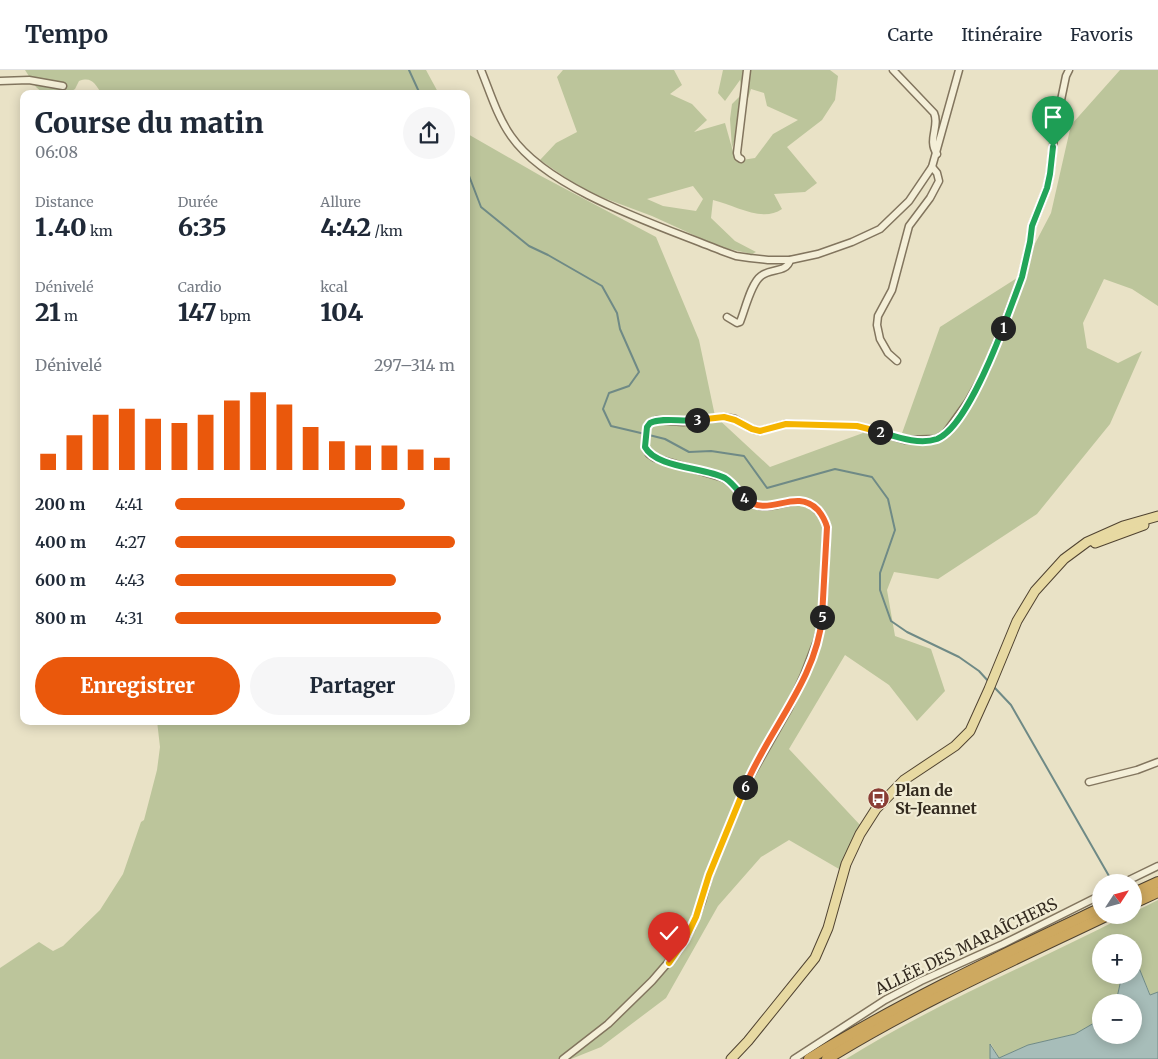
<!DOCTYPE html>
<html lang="fr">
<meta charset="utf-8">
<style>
body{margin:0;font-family:Merriweather,serif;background:#f6f6f7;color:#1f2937;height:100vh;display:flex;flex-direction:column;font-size:19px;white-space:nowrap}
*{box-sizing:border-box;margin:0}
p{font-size:16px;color:#747a83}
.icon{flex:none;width:28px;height:28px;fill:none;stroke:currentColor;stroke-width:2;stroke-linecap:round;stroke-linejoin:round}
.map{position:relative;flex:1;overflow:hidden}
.drawer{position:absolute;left:20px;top:20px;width:450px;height:635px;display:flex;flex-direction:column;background:#fff;border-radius:10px;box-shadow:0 2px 12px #0003}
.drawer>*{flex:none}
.needle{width:32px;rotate:54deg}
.controls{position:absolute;left:1092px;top:804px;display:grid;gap:10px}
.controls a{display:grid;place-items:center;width:50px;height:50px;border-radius:50%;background:#fff;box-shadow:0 2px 12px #0003;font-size:25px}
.pin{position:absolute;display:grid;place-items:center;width:42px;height:42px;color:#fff;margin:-51px -21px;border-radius:50% 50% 50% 0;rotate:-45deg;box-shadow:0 0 5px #0007}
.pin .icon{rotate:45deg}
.km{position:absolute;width:25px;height:25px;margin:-12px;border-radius:50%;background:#222;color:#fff;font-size:14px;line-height:25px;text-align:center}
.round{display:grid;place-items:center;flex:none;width:52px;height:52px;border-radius:26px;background:#f6f6f7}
.head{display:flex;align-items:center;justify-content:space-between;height:85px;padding:0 15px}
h1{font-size:28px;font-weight:800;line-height:38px}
.metrics{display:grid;grid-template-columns:repeat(3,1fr);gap:8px;height:85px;padding:5px 15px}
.metrics div{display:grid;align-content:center}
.metrics b{font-size:25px;font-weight:800}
.metrics small{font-size:14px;font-weight:400}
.metrics p{font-size:14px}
.chart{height:140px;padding:10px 15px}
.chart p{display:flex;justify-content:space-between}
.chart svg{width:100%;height:90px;margin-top:5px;stroke:#ea580c;stroke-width:6}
.button{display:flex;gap:10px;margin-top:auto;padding:10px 15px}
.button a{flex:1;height:58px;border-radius:30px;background:#ea580c;color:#fff;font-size:20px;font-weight:800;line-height:58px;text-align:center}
.button a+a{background:#f6f6f7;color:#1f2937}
ul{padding:0 15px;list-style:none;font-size:16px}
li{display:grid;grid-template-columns:80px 60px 1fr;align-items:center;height:38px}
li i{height:12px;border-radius:6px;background:#ea580c}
header{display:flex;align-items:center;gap:30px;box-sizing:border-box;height:70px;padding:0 25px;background:#fff;border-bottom:1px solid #e0e1e3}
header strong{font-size:24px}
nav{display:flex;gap:28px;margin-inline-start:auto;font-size:18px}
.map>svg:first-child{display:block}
.green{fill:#bcc59b;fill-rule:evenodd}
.water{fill:#a7bdb9;stroke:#6f8a86}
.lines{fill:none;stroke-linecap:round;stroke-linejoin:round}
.stream{stroke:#6f8a86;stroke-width:2}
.minor-casing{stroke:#82755e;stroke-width:9}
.major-casing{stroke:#504331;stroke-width:11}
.highway-casing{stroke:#504331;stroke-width:12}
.minor{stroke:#f4efd8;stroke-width:6}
.major{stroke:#e7d9a2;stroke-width:9}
.highway{stroke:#cea960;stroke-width:10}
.split-1-casing{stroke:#fff;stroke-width:10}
.split-2-casing{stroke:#fff;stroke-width:10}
.split-3-casing{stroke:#fff;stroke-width:10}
.split-4-casing{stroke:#fff;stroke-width:10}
.split-5-casing{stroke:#fff;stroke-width:10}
.split-6-casing{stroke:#fff;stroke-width:10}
.split-7-casing{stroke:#fff;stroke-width:10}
.split-1{stroke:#22a559;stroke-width:6}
.split-2{stroke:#22a559;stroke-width:6}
.split-3{stroke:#f5b400;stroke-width:6}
.split-4{stroke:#22a559;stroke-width:6}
.split-5{stroke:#f0652b;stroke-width:6}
.split-6{stroke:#f0652b;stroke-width:6}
.split-7{stroke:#f5b400;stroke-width:6}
.labels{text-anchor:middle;stroke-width:4.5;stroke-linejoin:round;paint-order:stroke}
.poi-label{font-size:16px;font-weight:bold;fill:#342b20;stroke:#f1ecd4;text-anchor:start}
.street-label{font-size:16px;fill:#342b20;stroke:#f1ecd4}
</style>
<header>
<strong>Tempo</strong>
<nav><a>Carte</a><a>Itinéraire</a><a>Favoris</a></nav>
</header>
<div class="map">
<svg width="1158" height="989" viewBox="0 0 1158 989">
<rect width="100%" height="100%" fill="#e9e2c6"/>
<g class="green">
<path d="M25,0H426L439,24H102C95,14 92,6 79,11L75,19L67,24H44L36,17Z"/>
<path d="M563,0H674L682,15L670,24L692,34L707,50L694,62L725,53L732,78L730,49L732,34L742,24L740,10L725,31L718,23L723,0H830L838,6L835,30L822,50L787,77L817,113L805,122L774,124L782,139C762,153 735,135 713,130L711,148L735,171L756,182L752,184L720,177L652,146L585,121L540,90L556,73L577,62L557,7ZM751,19L764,23L767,36L798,50L773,64L755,88L736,91L732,78ZM693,116L703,129L696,141L663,136L647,129Z"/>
<path d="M1120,0H1158V236L1132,219L1104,209L1083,253L1087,278L1118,293L1142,281L1110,354L1037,444L938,509L894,502L887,520L895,566L931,579L945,621L917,651L889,615L845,585L789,679L861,756L839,799L789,770L761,787L718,836L666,928L601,977L571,989H0V898L39,872L53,881L63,876L100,840L123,804L141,752L144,750L157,700L160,677L157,651H466V63L541,106L656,167L699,270L715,346L770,397L863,363L901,366L940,257L1017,208L1051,143L1071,55Z"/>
<path d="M1158,830V922L1151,926L1137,894L1134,895V872H1101V905H1122L1116,932H1101V949L1075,964L1028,975L999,988L991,974L990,989H846C936,933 1034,893 1127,845H1134V842Z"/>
</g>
<path class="water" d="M1137,893L1150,925L1158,922V989H990V974L999,988L1028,975L1075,964L1101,949V965H1134V932H1116L1122,905H1134V895Z"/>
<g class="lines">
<g class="stream">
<path d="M409,0L420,24"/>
<path d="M466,98L481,137L529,176L548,185L602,216L617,243L620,259L639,302L629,316L609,323L603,339L611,356L645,364"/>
<path d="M649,365L665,369L689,382L711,381L744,386L767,418L835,399L872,407L888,429L895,460L880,503V520L891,551L907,562L959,587L979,601L989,612"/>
<path d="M994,617L1011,635L1109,806"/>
</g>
<defs>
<g id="minor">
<path d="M481,0C490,22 497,46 511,66C549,121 661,156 722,181L736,186L750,188L768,190H790L818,184L852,172L880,159L909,131L932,97L959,0"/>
<path d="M893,0L934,43C940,56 927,70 937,84"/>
<path d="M0,11L29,10L63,16"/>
<path d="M741,89L738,87L737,83L747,0"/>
<path d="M727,247L737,253L740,252C745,240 751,213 761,206C770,198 787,203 790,190"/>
<path d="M897,291L888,283L880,269L877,255L878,246L892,220L909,156L930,128L939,111L937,103L932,97"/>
<path d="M1089,712L1137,700L1158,692"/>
<path d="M1125,812L1158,796"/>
<path d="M563,989L608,954L652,911L678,881L691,859L702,831L709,805L747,712L789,638L804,605L817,571L822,553L827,457C825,449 821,443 815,438C797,421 777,442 756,435C742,430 736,415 724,408L655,388L649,384L645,377L647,357L650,353L657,350L683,352L724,347L735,349L751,359L760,361L785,354L857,356L905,370L936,369L945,364L968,332L986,300L1022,207L1030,172L1032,156L1047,118L1050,104L1055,59L1066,6L1069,0"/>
<path d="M794,989L885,930L921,911L1003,874L1101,825"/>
</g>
<g id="major">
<path d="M1095,473L1144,455"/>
<path d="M731,989L748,971L815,888L828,858L846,794L860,764L876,739L904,710L955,676L970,661L989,619L1017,551L1035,521L1064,489L1087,472L1123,456L1158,446"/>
</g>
<g id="highway">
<path d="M1134,823L1158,812"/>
<path d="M1134,833L1158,822"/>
<path d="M809,989C903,931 1002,885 1101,838"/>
<path d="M827,989C918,933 1012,891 1108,845"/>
</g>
</defs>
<use href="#minor" class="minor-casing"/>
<use href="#major" class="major-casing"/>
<use href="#highway" class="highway-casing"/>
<use href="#minor" class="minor"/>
<use href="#major" class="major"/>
<use href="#highway" class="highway"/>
</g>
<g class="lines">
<defs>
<path id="split-1" d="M1003,258L1022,207L1030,172L1032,156L1047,118L1050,104L1053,77"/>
<path id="split-2" d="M880,362C897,367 919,375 937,369C963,359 993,284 1003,258"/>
<path id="split-3" d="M697,350L724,347L735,350L752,359L760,361L786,354L857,356L880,362"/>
<path id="split-4" d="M697,350C682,352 663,347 650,353L647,357L645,377C656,398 704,397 725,408C733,413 738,421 744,428"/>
<path id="split-5" d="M744,428C769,450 794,416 818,440C822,445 825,450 827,457L822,547"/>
<path id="split-6" d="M745,717C767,662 817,609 822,547"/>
<path id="split-7" d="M669,893L685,870L696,847L709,805L745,717"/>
</defs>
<use href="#split-1" class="split-1-casing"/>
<use href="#split-2" class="split-2-casing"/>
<use href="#split-3" class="split-3-casing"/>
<use href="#split-4" class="split-4-casing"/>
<use href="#split-5" class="split-5-casing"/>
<use href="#split-6" class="split-6-casing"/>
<use href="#split-7" class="split-7-casing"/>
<use href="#split-1" class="split-1"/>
<use href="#split-2" class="split-2"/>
<use href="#split-3" class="split-3"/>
<use href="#split-4" class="split-4"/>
<use href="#split-5" class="split-5"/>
<use href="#split-6" class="split-6"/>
<use href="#split-7" class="split-7"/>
</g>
<defs>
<symbol id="bus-disc" viewBox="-11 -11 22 22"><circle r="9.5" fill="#8a3d35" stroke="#f1ecd4"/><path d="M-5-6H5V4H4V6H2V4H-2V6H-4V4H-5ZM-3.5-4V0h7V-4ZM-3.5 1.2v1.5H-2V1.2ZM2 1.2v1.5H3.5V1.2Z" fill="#fff"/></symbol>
</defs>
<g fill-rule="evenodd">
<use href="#bus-disc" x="866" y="716" width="25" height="25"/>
</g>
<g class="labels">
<g class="poi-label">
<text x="895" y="726">Plan de<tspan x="895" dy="18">St-Jeannet</tspan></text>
</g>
<g class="street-label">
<text transform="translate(966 876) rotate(-26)" y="6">ALLÉE DES MARAÎCHERS</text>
</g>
</g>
</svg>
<div class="controls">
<a><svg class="needle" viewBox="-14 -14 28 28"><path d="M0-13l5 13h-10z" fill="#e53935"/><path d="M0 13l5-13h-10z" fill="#747a83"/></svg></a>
<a>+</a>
<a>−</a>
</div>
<div class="pin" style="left:1053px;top:77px;background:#1e9e55"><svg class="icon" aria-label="arrive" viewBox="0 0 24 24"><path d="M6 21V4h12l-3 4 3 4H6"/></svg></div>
<div class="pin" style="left:669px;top:893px;background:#d93025"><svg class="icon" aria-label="check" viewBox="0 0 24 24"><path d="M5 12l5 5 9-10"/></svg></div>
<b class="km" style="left:1003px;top:258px">1</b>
<b class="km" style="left:880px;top:362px">2</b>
<b class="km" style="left:697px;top:350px">3</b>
<b class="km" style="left:744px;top:428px">4</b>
<b class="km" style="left:822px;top:547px">5</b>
<b class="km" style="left:745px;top:717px">6</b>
<section class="drawer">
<div class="head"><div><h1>Course du matin</h1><p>06:08</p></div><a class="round"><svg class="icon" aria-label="share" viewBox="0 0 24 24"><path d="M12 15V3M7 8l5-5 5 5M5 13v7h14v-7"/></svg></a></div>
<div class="metrics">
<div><p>Distance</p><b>1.40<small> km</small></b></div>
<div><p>Durée</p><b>6:35</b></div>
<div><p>Allure</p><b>4:42<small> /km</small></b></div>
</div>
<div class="metrics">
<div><p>Dénivelé</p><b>21<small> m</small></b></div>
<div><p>Cardio</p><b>147<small> bpm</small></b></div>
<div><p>kcal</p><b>104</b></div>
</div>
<div class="chart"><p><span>Dénivelé</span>297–314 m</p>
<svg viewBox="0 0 160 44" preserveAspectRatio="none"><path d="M5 44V36M15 44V27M25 44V17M35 44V14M45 44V19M55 44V21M65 44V17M75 44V10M85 44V6M95 44V12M105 44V23M115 44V30M125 44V32M135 44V32M145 44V34M155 44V38"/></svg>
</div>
<ul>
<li><b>200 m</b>4:41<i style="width:82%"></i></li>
<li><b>400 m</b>4:27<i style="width:100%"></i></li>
<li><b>600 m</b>4:43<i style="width:79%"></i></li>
<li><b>800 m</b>4:31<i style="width:95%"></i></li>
</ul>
<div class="button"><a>Enregistrer</a><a>Partager</a></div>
</section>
</div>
